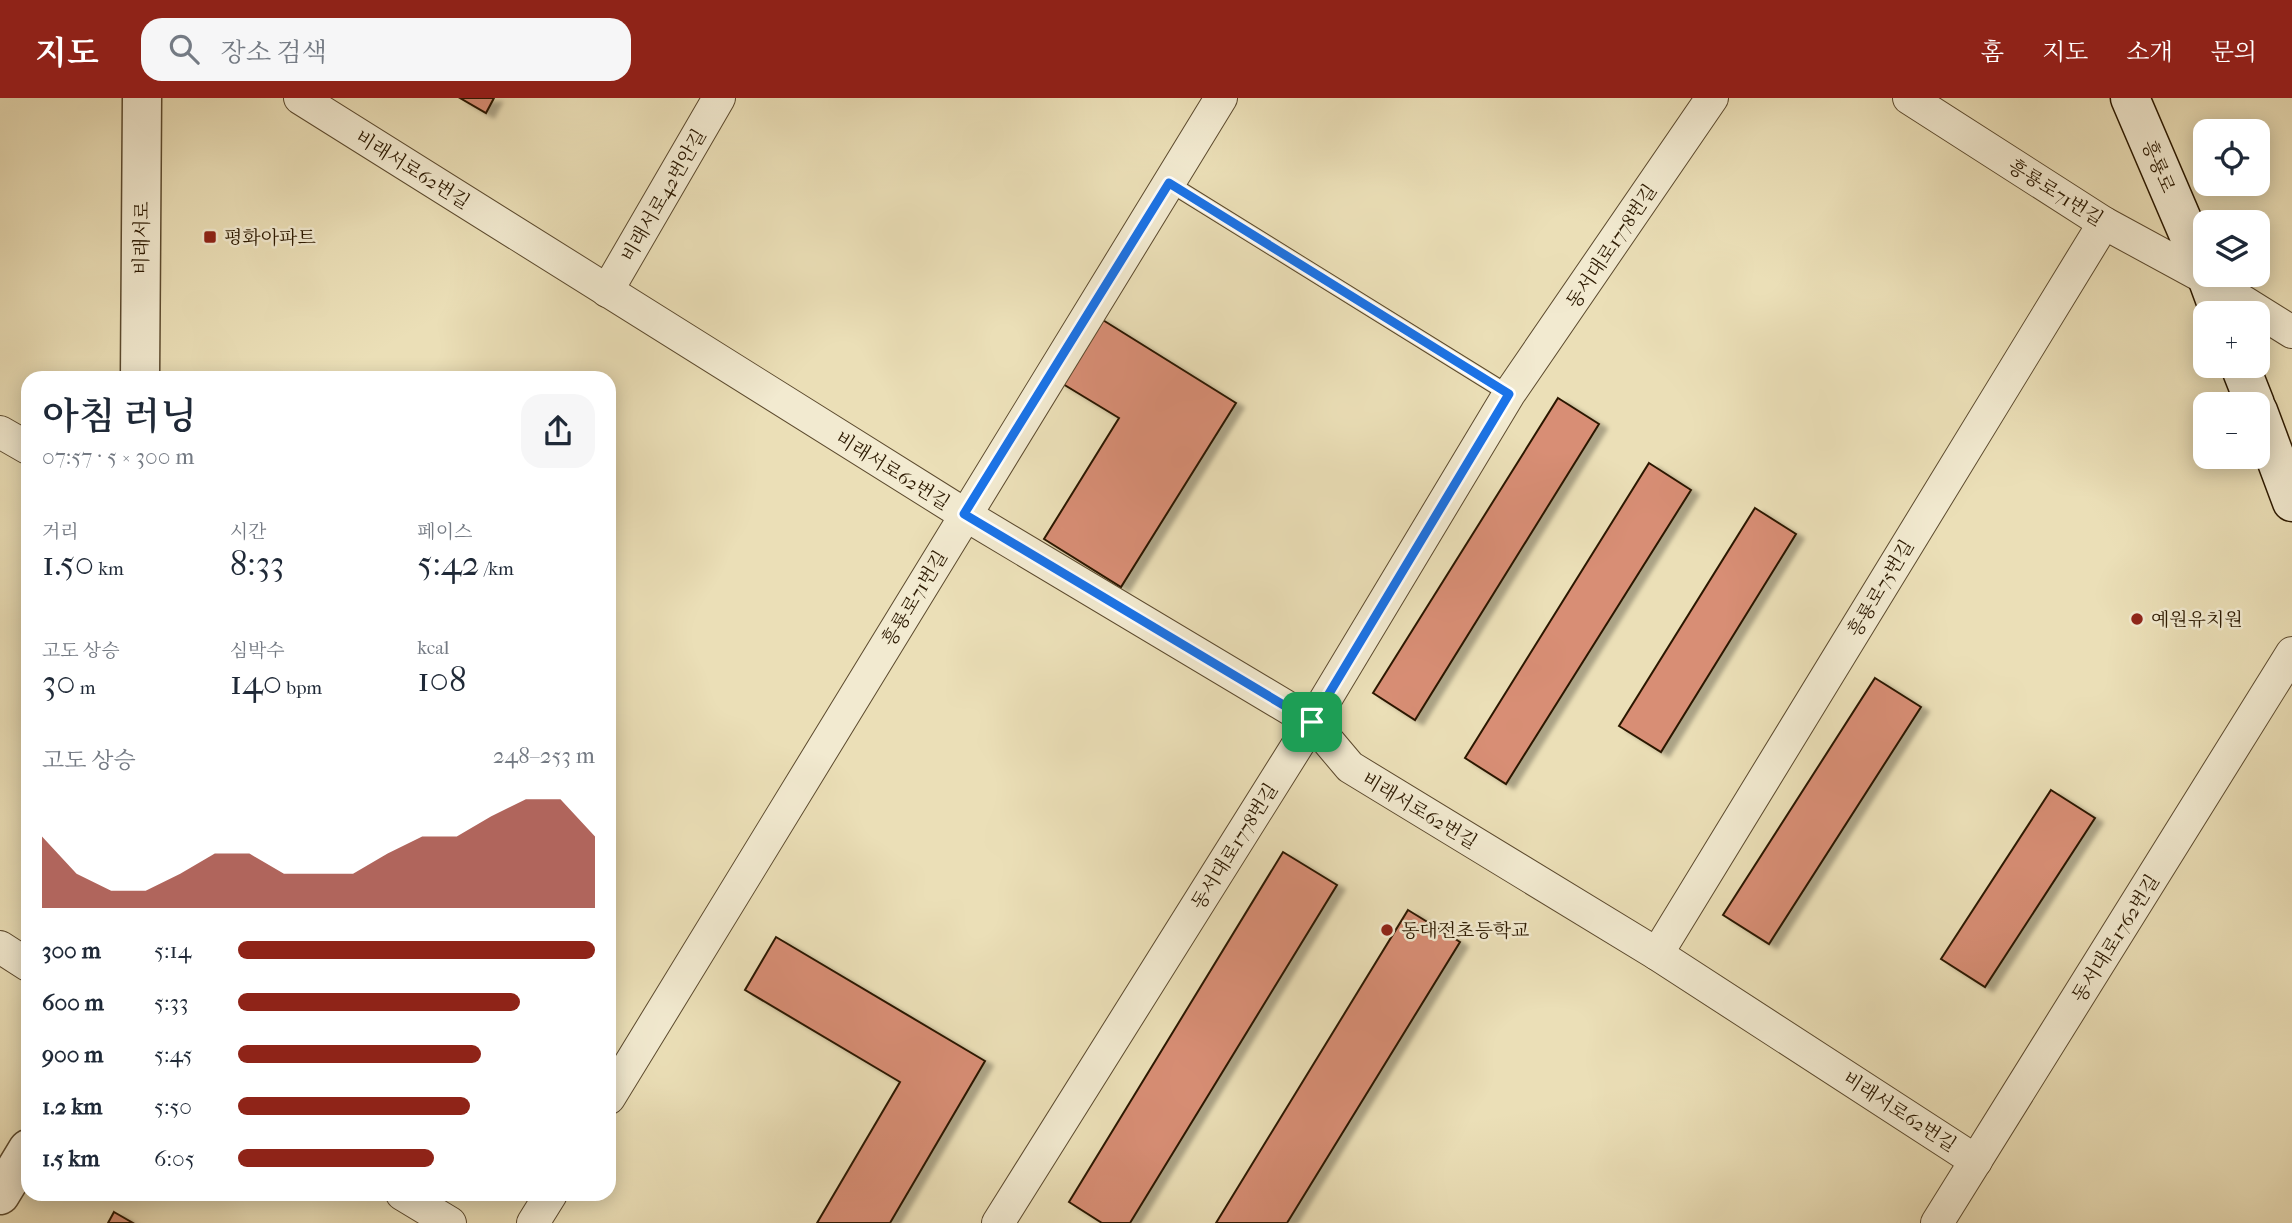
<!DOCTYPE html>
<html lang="ko">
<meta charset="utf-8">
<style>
body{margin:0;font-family:"IM FELL French Canon","Noto Serif KR",serif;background:#f6f6f7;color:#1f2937;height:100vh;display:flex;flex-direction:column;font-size:26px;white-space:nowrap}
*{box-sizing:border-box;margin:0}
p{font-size:23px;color:#747a83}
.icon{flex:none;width:38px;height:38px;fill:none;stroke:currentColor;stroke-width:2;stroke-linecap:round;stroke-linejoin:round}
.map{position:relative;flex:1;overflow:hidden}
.drawer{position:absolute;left:21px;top:273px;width:595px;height:830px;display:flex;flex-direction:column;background:#fff;border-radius:21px;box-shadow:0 4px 18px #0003}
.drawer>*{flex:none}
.controls{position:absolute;left:2193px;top:21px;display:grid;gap:14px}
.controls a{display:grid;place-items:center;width:77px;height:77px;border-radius:14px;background:#fff;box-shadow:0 4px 18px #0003;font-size:35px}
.pin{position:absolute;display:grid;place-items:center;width:60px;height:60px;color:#fff;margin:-30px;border-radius:14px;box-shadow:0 4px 10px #0006}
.round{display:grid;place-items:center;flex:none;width:74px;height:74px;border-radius:21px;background:#f6f6f7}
.head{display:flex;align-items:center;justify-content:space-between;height:119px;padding:0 21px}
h1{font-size:38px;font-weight:600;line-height:52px}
.figures{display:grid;grid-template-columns:repeat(3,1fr);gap:10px;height:119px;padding:7px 21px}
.figures div{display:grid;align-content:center}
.figures b{font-size:35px;font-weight:600}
.figures small{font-size:19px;font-weight:400}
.figures p{font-size:19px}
.chart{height:196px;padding:14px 21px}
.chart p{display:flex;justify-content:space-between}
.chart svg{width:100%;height:126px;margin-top:7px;fill:#8f2418;opacity:.7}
ul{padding:0 21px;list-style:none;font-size:23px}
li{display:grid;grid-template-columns:112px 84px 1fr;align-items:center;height:52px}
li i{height:18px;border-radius:9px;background:#8f2418}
header{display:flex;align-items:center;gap:42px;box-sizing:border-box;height:98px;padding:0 35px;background:#8f2418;color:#fff}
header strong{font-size:33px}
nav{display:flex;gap:38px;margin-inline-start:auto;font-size:24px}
.search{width:490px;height:63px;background:#f6f6f7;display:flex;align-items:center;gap:18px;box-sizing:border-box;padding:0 24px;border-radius:21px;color:#747a83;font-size:26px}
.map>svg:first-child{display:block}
.building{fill:#d88e74;stroke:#2c1900;stroke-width:2;filter:url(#shadow)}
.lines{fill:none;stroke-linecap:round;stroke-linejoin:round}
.service-casing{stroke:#5c4a2e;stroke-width:18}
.minor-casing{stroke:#5c4a2e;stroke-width:34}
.tertiary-casing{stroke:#5c4a2e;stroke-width:41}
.secondary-casing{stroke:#2c1900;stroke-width:41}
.service{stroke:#f2ead0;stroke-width:16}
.minor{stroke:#f2ead0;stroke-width:32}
.tertiary{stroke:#f2ead0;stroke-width:38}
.secondary{stroke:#f2ead0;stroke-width:38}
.route-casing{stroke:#fff;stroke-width:14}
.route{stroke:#1a73e8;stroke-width:9}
.poi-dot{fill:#8f2418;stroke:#f2ead0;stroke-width:2.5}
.labels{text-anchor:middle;stroke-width:5;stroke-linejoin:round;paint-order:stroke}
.street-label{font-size:19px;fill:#2c1900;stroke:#f2ead0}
.poi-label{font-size:19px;fill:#2c1900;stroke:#f2ead0;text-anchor:start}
</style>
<header>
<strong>지도</strong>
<div class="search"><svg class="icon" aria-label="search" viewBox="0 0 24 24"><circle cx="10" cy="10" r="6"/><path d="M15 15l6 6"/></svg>장소 검색</div>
<nav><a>홈</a><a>지도</a><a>소개</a><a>문의</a></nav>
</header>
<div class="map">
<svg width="2292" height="1125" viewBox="0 0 2292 1125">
<defs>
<filter id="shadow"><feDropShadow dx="8" dy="4.5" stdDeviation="2" flood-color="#0004"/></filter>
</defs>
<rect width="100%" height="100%" fill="#ebdfb7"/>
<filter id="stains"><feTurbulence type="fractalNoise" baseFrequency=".00286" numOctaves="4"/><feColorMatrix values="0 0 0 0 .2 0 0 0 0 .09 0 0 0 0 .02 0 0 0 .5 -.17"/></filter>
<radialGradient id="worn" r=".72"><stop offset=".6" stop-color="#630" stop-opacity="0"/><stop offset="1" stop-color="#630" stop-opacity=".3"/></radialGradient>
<g class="building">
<path d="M460,0H494L486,15Z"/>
<path d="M1098,219L1236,305L1121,489L1044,441L1119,320L1058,283Z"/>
<path d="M1558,300L1599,326L1415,622L1373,595Z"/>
<path d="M1649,365L1691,392L1506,686L1465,660Z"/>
<path d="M1755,410L1796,436L1661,654L1619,628Z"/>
<path d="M1875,580L1921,609L1769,846L1723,817Z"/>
<path d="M2051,692L2095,720L1985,889L1941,861Z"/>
<path d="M1283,754L1337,787L1130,1125H1102L1069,1104Z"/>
<path d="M1408,812L1460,844L1287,1125H1216Z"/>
<path d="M776,839L985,963L890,1125H817L900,984L745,892Z"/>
<path d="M114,1114L133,1125H108Z"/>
</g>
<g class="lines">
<defs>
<path id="service" d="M1169,85L1509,296"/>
<g id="minor">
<path d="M300,0L964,416L1312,624L1350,669L1657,856L1976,1063"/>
<path d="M1909,0L2104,125L2207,181L2292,234"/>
<path d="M607,193L719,0"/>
<path d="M0,334L28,350"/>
<path d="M0,849L28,867"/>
<path d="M1657,856L2104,125"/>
<path d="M609,1000L1221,0"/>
<path d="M402,1096L450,1125"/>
<path d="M533,1125L551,1096"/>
<path d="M998,1125L1312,624L1509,296L1712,0"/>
<path d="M1937,1125L2292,555"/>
</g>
<g id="tertiary">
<path d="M140,280L142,0"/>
<path d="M0,1097L28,1051"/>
</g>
<g id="secondary">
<path d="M2130,0L2205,175"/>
<path d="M2206,177L2220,215"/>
<path d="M2240,268L2255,306"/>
<path d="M2258,313L2292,404"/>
</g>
</defs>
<use href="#service" class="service-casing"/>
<use href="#minor" class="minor-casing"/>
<use href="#tertiary" class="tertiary-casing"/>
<use href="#secondary" class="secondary-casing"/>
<use href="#service" class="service"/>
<use href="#minor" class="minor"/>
<use href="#tertiary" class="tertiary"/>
<use href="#secondary" class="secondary"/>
</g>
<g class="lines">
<defs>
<path id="route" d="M1169,85L1509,296L1312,624L964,416Z"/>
</defs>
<use href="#route" class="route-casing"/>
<use href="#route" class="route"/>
</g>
<g class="poi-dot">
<rect x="203" y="132" width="14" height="14" rx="3.5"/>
<circle cx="2137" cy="521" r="7"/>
<circle cx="1387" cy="832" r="7"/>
</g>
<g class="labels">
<g class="street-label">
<text transform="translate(2159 68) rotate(67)" y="7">흥룡로</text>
<text transform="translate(413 71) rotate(32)" y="7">비래서로62번길</text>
<text transform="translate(2056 94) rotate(32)" y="7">흥룡로71번길</text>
<text transform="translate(663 97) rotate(-60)" y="7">비래서로42번안길</text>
<text transform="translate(141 140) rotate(-89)" y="7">비래서로</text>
<text transform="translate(1611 148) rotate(-56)" y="7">동서대로1778번길</text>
<text transform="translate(893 372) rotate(32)" y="7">비래서로62번길</text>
<text transform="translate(1880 490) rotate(-59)" y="7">흥룡로75번길</text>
<text transform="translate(914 500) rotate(-59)" y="7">흥룡로71번길</text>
<text transform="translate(1420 712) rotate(31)" y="7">비래서로62번길</text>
<text transform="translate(1234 748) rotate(-58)" y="7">동서대로1778번길</text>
<text transform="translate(2115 840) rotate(-58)" y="7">동서대로1762번길</text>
<text transform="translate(1900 1013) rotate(33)" y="7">비래서로62번길</text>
</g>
<g class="poi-label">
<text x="224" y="146">평화아파트</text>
<text x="2151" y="528">예원유치원</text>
<text x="1401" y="839">동대전초등학교</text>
</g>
</g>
<rect width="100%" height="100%" filter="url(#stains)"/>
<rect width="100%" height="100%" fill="url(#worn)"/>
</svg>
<div class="controls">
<a><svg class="icon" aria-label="locate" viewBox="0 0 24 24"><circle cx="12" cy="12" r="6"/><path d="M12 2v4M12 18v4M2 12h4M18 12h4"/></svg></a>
<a><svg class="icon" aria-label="layers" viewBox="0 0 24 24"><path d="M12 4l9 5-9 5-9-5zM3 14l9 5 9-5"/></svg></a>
<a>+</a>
<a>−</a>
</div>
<div class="pin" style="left:1312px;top:624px;background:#1e9e55"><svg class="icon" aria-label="arrive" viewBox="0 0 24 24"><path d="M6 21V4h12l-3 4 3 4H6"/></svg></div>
<section class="drawer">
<div class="head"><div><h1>아침 러닝</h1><p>07:57 · 5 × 300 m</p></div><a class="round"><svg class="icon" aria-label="share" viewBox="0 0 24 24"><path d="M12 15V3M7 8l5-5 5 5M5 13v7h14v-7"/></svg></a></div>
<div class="figures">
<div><p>거리</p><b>1.50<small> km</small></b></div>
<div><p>시간</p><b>8:33</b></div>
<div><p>페이스</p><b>5:42<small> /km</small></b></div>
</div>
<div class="figures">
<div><p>고도 상승</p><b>30<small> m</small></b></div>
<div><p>심박수</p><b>140<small> bpm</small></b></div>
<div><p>kcal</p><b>108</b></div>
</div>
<div class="chart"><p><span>고도 상승</span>248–253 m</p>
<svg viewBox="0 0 160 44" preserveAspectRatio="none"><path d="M0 44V19L10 32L20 38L30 38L40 32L50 25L60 25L70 32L80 32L90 32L100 25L110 19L120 19L130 12L140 6L150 6L160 19V44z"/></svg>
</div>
<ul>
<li><b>300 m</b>5:14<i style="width:100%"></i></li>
<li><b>600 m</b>5:33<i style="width:79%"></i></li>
<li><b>900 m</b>5:45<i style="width:68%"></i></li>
<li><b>1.2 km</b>5:50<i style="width:65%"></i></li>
<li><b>1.5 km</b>6:05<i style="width:55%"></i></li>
</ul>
</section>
</div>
